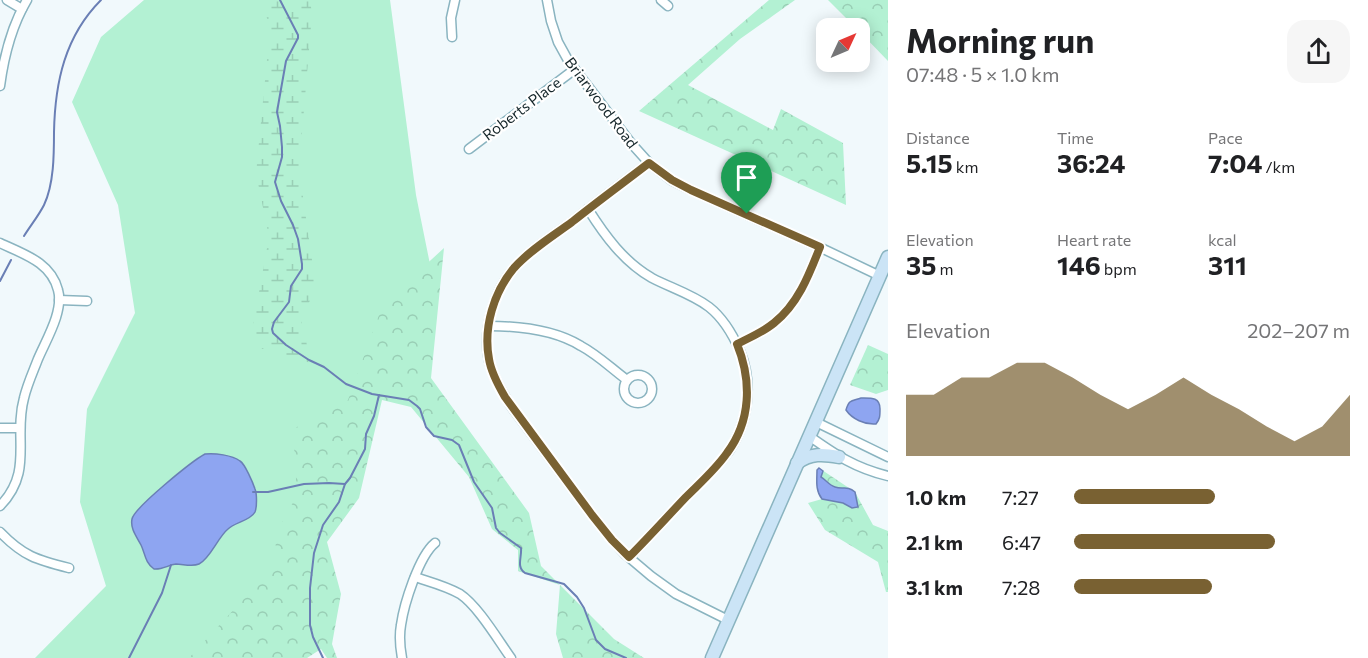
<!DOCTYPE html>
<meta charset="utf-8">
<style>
body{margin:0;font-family:Commissioner,sans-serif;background:#f6f6f6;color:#202124;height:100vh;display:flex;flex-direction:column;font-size:22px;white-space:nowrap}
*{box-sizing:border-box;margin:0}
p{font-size:20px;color:#757577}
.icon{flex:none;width:33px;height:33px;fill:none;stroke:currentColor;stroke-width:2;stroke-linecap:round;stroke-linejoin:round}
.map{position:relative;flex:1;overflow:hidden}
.drawer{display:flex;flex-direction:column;background:#fff;width:480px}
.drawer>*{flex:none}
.needle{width:39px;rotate:46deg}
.controls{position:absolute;left:816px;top:18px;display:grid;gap:12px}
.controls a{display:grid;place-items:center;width:54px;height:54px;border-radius:12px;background:#fff;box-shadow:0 3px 15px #0003;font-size:30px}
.pin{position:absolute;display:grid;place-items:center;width:51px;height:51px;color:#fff;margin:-62px -26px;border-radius:50% 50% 50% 0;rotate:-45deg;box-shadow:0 0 6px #0007}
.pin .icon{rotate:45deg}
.round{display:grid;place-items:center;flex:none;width:63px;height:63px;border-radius:18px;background:#f6f6f6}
.overview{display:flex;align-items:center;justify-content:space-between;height:102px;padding:0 18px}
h1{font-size:33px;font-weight:700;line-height:45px}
.figures{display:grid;grid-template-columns:repeat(3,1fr);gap:9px;height:102px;padding:6px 18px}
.figures div{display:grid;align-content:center}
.figures b{font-size:26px;font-weight:700}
.figures small{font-size:16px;font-weight:400}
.figures p{font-size:16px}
.chart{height:168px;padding:12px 18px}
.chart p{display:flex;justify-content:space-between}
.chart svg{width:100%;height:108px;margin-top:6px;fill:#796132;opacity:.7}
ul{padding:0 18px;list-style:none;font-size:20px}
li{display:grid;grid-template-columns:96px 72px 1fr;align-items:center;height:45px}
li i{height:15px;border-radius:8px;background:#796132}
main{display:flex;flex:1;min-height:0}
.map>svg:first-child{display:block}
.green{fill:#b3f1d3}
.forest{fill:url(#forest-crowns)}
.wetland{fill:url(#wetland-marsh)}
.water{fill:#8ea5f1;stroke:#6a7fb5;stroke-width:1.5}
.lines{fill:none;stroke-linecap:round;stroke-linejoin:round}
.stream{stroke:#6a7fb5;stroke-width:2}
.street-casing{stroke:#8ab4c0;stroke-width:11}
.secondary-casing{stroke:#8ab4c0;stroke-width:15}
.street{stroke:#fff;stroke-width:8}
.secondary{stroke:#cbe4f6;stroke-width:12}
.route-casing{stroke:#fff;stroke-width:12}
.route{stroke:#796132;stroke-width:8}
.labels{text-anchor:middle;stroke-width:4.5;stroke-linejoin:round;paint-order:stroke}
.street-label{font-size:15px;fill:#15262a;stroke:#fff}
</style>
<main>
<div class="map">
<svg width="888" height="658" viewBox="0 0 888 658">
<defs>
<pattern id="forest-crowns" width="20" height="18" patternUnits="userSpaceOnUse" patternTransform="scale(1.5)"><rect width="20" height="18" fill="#b3f1d3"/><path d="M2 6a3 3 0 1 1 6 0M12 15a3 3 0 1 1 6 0" fill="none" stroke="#99ceb5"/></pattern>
<pattern id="wetland-marsh" width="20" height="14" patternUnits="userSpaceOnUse" patternTransform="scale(1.5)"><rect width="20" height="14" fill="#b3f1d3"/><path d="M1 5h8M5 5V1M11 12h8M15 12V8" fill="none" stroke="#99ceb5"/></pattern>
</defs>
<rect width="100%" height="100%" fill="#f1f9fc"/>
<path class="green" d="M144,0H390L416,195L436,294L276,567L194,658H35L106,586L80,502L87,409L135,313L118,205L72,102L101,37Z"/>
<g class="forest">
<path d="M769,0H795L740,39L688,85L773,130L781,109L843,143L846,205L639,111Z"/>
<path d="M828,0H888V61L860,32V28H856Z"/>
<path d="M444,248L431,378L529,513L541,566L614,639L644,658H563L556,634L560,585L518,571V550L492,529L469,477L411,407L382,400L359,498L327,542L341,594L332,644L337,658H327L321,649L307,658H189L275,565L276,534L297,495L293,429L348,400L383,304Z"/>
<path d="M868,345L888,354V390L876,394L850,385Z"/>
<path d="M819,468L855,492L873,525L888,531V592H886L878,562L825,530L808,503L822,499Z"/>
</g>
<path class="wetland" d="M262,0H310L312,14L299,169L316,288L301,319L311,363L260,348L252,331L269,237L256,173L270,29Z"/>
<g class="water">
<path d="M861,398C871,398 880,397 880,409C880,416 880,419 876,424C865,425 852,419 846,410C849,399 852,401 861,398Z"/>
<path d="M205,454C215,453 232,455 240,461C245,464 253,483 255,489C257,494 257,507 255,512C250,521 235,522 228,529C218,537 210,559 199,564C192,567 183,564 176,564C168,565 162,570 154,569C145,563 145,553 141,545C137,537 130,529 132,519C134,508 192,461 205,454Z"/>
<path d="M819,468L823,471L821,477C826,480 829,485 835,487C843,490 847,485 855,492L858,507L852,508L843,503L822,499C815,490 817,480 817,470Z"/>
</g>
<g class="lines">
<g class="stream">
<path d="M280,0L298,35V38L286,61L278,106L277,112L280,126L282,147V157L275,182L281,201L293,225L298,239L302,264V269L291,286L289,302L274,322L272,329L273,333L286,345L309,360L324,367L346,384L372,394L409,400L417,406L420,409L426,427L434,436L452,440L459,445L474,482L492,508L496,528L500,533L521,548C522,557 516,567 525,573L564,584L577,597L584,608L596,640L605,649L626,658"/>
<path d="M24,236C31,225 39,215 44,205C54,184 54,154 54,132C55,82 65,36 101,0"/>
<path d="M0,281L11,260"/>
<path d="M253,492H268L304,484L329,483L345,484"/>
<path d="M129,658L162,593L171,565"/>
<path d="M323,658L313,637L310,625V588L314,553L323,525L339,502L345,484L350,478L365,449L366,434L374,416L379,395"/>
</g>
<defs>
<g id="street">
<path d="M7,0L22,9"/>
<path d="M547,0L551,21L558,42L569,62L590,89L631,143L649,163L671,180L691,190L815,245L880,276"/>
<path d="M661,0L668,6"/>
<path d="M452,37L451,18L455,0"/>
<path d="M0,86C4,56 11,27 27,0"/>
<path d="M469,149L575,69"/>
<path d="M649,163C622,183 596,203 569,224C551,237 530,250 515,267C494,290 482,330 489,361C493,377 502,392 511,406L592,515L612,540L625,554L651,576L676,594L728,620"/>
<path d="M588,209C605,236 624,262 652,278C671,288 692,294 709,307C723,318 733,335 740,351C754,385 748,426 726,455C713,472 697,486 682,501C664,520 647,539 629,557"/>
<path d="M0,243C23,254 51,262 58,290C64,311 46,340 38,359C33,372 27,385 24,398C13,438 34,471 0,506"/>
<path d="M59,300L87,301"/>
<path d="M489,326C519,326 555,330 581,346C598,355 612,369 627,380"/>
<path d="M737,344C749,338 763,332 774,323C798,304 809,275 820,247"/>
<circle cx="638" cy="389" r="14"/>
<path d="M816,422L888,457"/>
<path d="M0,428H20"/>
<path d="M809,436C836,455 855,468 888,476"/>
<path d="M0,532C23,556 37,560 69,568"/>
<path d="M415,577C430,582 446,586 460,594C478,606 498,640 511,658"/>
<path d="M402,658C400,647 399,636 401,625C404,604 419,556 435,543"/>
</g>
<g id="secondary">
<path d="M797,463C811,453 823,454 839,457"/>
<path d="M712,658L888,257"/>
</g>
</defs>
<use href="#street" class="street-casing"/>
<use href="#secondary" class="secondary-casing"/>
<use href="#street" class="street"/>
<use href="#secondary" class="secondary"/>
</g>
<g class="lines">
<defs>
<path id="route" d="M649,163L672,180L691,190L820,247C809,275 798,304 774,323C763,332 749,338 737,344C752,381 751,421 727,453C715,470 700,483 686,497C667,517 648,538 629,557L612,540L592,515L505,397C498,385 491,372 489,359C483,327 494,292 514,268C530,250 553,236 572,222C597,202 623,183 649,163Z"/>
</defs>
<use href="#route" class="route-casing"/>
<use href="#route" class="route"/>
</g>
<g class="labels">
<g class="street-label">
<text transform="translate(601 103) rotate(53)" y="5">Briarwood Road</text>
<text transform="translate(522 109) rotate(-37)" y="5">Roberts Place</text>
</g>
</g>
</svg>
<div class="controls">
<a><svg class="needle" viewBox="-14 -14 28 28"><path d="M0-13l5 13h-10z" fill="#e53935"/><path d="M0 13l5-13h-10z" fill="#757577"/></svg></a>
</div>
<div class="pin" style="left:747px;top:214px;background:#1e9e55"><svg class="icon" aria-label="arrive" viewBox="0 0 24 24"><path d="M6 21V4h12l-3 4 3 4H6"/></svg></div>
</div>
<section class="drawer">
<div class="overview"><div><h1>Morning run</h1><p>07:48 · 5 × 1.0 km</p></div><a class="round"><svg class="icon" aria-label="share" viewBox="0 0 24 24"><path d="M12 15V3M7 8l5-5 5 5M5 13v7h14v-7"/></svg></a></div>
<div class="figures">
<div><p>Distance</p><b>5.15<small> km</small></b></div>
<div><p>Time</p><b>36:24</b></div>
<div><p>Pace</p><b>7:04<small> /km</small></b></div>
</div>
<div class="figures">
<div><p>Elevation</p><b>35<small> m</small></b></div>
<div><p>Heart rate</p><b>146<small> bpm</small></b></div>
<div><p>kcal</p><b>311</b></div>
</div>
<div class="chart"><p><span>Elevation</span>202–207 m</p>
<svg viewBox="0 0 160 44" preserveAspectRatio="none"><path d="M0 44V19L10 19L20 12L30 12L40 6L50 6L60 12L70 19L80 25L90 19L100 12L110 19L120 25L130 32L140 38L150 32L160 19V44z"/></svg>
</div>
<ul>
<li><b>1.0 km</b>7:27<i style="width:51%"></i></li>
<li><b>2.1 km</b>6:47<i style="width:73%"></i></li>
<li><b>3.1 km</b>7:28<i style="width:50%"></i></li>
</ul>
</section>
</main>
